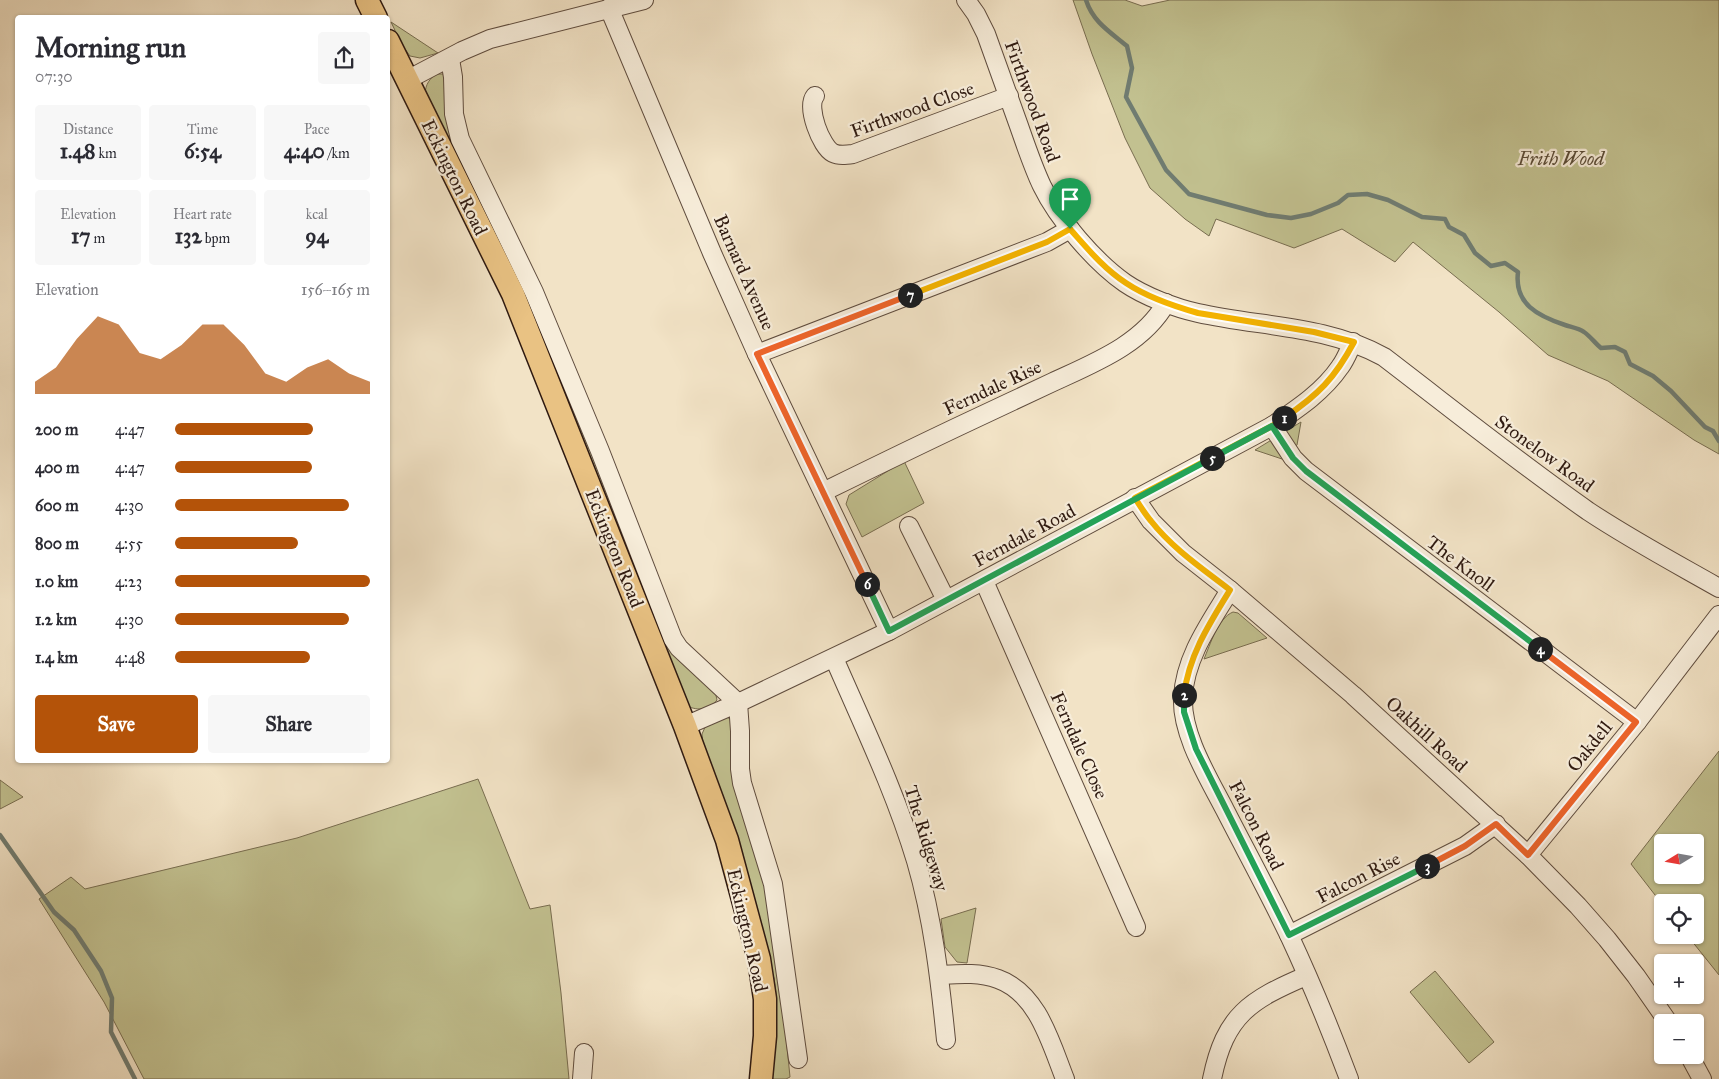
<!DOCTYPE html>
<meta charset="utf-8">
<style>
body{margin:0;font-family:"IM FELL Great Primer",serif;background:#f7f7f7;color:#2b2b33;height:100vh;display:flex;flex-direction:column;font-size:19px;white-space:nowrap}
*{box-sizing:border-box;margin:0}
p{font-size:16px;color:#7c7c81}
.icon{flex:none;width:28px;height:28px;fill:none;stroke:currentColor;stroke-width:2;stroke-linecap:round;stroke-linejoin:round}
.map{position:relative;flex:1;overflow:hidden}
.panel{position:absolute;left:15px;top:15px;width:375px;height:748px;display:flex;flex-direction:column;background:#fff;border-radius:5px;box-shadow:0 1px 4px #0004}
.panel>*{flex:none}
.needle{width:32px;rotate:259deg}
.tools{position:absolute;left:1654px;top:834px;display:grid;gap:10px}
.tools a{display:grid;place-items:center;width:50px;height:50px;border-radius:5px;background:#fff;box-shadow:0 1px 4px #0004;font-size:25px}
.pin{position:absolute;display:grid;place-items:center;width:42px;height:42px;color:#fff;margin:-51px -21px;border-radius:50% 50% 50% 0;rotate:-45deg;box-shadow:0 0 5px #0007}
.pin .icon{rotate:45deg}
.km{position:absolute;width:25px;height:25px;margin:-12px;border-radius:50%;background:#222;color:#fff;font-size:14px;line-height:25px;text-align:center}
.round{display:grid;place-items:center;flex:none;width:52px;height:52px;border-radius:5px;background:#f7f7f7}
.overview{display:flex;align-items:center;justify-content:space-between;height:85px;padding:0 20px}
h1{font-size:28px;font-weight:800;line-height:38px}
.stats{display:grid;grid-template-columns:repeat(3,1fr);gap:8px;height:85px;padding:5px 20px}
.stats div{display:grid;align-content:center;border-radius:5px;background:#f7f7f7;text-align:center}
.stats b{font-size:21px;font-weight:800}
.stats small{font-size:14px;font-weight:400}
.stats p{font-size:14px}
.chart{height:140px;padding:10px 20px}
.chart p{display:flex;justify-content:space-between}
.chart svg{width:100%;height:90px;margin-top:5px;fill:#b45309;opacity:.7}
.primary-button{display:flex;gap:10px;margin-top:auto;padding:10px 20px}
.primary-button a{flex:1;height:58px;border-radius:5px;background:#b45309;color:#fff;font-size:20px;font-weight:800;line-height:58px;text-align:center}
.primary-button a+a{background:#f7f7f7;color:#2b2b33}
ul{padding:0 20px;list-style:none;font-size:16px}
li{display:grid;grid-template-columns:80px 60px 1fr;align-items:center;height:38px}
li i{height:12px;border-radius:6px;background:#b45309}
.map>svg:first-child{display:block}
.green{fill:#c2c190;stroke:#786d50;fill-rule:evenodd}
.lines{fill:none;stroke-linecap:round;stroke-linejoin:round}
.stream{stroke:#707c71;stroke-width:4.5}
.minor-casing{stroke:#5f4c3e;stroke-width:20}
.major-casing{stroke:#2e1910;stroke-width:25}
.minor{stroke:#f7edda;stroke-width:18}
.major{stroke:#e9c283;stroke-width:22}
.split-1-casing{stroke:#fff;stroke-width:10}
.split-2-casing{stroke:#fff;stroke-width:10}
.split-3-casing{stroke:#fff;stroke-width:10}
.split-4-casing{stroke:#fff;stroke-width:10}
.split-5-casing{stroke:#fff;stroke-width:10}
.split-6-casing{stroke:#fff;stroke-width:10}
.split-7-casing{stroke:#fff;stroke-width:10}
.split-8-casing{stroke:#fff;stroke-width:10}
.split-1{stroke:#f5b400;stroke-width:6}
.split-2{stroke:#f5b400;stroke-width:6}
.split-3{stroke:#22a559;stroke-width:6}
.split-4{stroke:#f0652b;stroke-width:6}
.split-5{stroke:#22a559;stroke-width:6}
.split-6{stroke:#22a559;stroke-width:6}
.split-7{stroke:#f0652b;stroke-width:6}
.split-8{stroke:#f5b400;stroke-width:6}
.labels{text-anchor:middle;stroke-width:4.5;stroke-linejoin:round;paint-order:stroke}
.street-label{font-size:19px;fill:#2e1910;stroke:#f7edda}
.park-label{font-size:19px;font-style:italic;fill:#5a4b36;stroke:#f7edda}
</style>
<div class="map">
<svg width="1719" height="1079" viewBox="0 0 1719 1079">
<rect width="100%" height="100%" fill="#f2e3c6"/>
<filter id="stains"><feTurbulence type="fractalNoise" baseFrequency=".004" numOctaves="4"/><feColorMatrix values="0 0 0 0 .2 0 0 0 0 .09 0 0 0 0 .02 0 0 0 .5 -.17"/></filter>
<radialGradient id="worn" r=".72"><stop offset=".6" stop-color="#630" stop-opacity="0"/><stop offset="1" stop-color="#630" stop-opacity=".3"/></radialGradient>
<g class="green">
<path d="M1073,0H1125L1142,6L1170,0H1719V454L1694,440L1608,381L1548,355L1499,312L1413,242L1395,262L1342,229L1294,248L1216,219L1209,236L1185,219L1150,188L1125,138L1092,54Z"/>
<path d="M391,22L438,53L420,58L410,56L402,45Z"/>
<path d="M436,74H443L446,77L448,107L536,307L668,639L715,691L717,700C709,710 698,711 687,706L425,97C425,87 427,81 436,74Z"/>
<path d="M1301,422L1297,445L1282,459L1255,450Z"/>
<path d="M904,461L924,503L862,537L846,504L849,495Z"/>
<path d="M1233,612L1238,613L1267,638L1204,659C1210,645 1218,618 1233,612Z"/>
<path d="M727,717L733,721L763,870L780,976L790,1077L786,1079H772V1014L776,994L774,978L768,964L703,745L702,734L706,725Z"/>
<path d="M1719,751V975L1687,935H1695V902H1662V904L1631,864ZM1662,842H1695V875H1662Z"/>
<path d="M478,779L530,909L550,905L561,993L569,1079H144L104,1002L39,899L71,877L85,889L297,838Z"/>
<path d="M0,780L23,797L0,809Z"/>
<path d="M976,908L967,963L957,962L945,947L941,919Z"/>
<path d="M1435,971L1494,1042L1469,1063L1410,992Z"/>
</g>
<g class="lines">
<g class="stream">
<path d="M1086,0C1093,22 1110,32 1127,46L1132,68L1126,97L1166,170L1189,194L1267,215L1291,218L1311,214L1338,203L1348,195L1367,194L1388,200L1422,217L1445,219L1449,227L1464,235L1475,253L1491,266L1505,263L1518,272C1514,304 1538,316 1565,325C1571,327 1579,328 1584,332C1590,336 1595,343 1601,348L1615,347L1625,352L1630,364L1653,376L1671,391L1705,427L1713,431L1719,441"/>
<path d="M0,835L54,912L74,930L101,971L112,998L111,1032L135,1079"/>
</g>
<defs>
<g id="minor">
<path d="M966,0L976,14L986,34C997,64 1008,95 1019,126C1026,146 1033,167 1042,186C1058,219 1095,262 1125,283C1144,296 1175,308 1198,313C1260,327 1327,325 1384,357C1452,409 1518,462 1588,511C1630,539 1675,563 1719,588"/>
<path d="M609,8L712,253L757,354L889,631"/>
<path d="M450,59L453,77L454,114L460,139L534,292L600,451L673,639L679,648L738,703L740,731V769L742,783L773,884L798,1059"/>
<path d="M407,80L462,51L490,39L644,0"/>
<path d="M815,96C806,107 821,147 833,153C839,156 846,155 853,154L1009,96"/>
<path d="M757,354L1047,242L1070,229"/>
<path d="M1272,426L1293,458L1306,471L1637,722"/>
<path d="M823,492C872,468 921,444 970,421C998,408 1025,395 1053,382C1094,363 1143,344 1166,303"/>
<path d="M1135,498L1151,521L1183,553L1230,590L1353,695L1528,855L1578,906L1607,939L1636,976L1668,1022"/>
<path d="M909,526L946,600"/>
<path d="M984,581L1136,927"/>
<path d="M1230,590C1210,623 1185,657 1183,697C1181,734 1208,777 1225,810C1246,851 1269,893 1289,935C1311,982 1331,1031 1349,1079"/>
<path d="M834,658C863,725 895,791 916,861C933,919 940,980 946,1040"/>
<path d="M685,726L738,703L889,631L1272,426C1297,409 1323,392 1340,367C1346,359 1349,350 1353,342"/>
<path d="M1528,855L1637,722L1719,615"/>
<path d="M1289,935L1465,846L1496,824"/>
<path d="M939,975C958,974 979,972 998,979C1038,993 1051,1044 1065,1079"/>
<path d="M1689,1055L1702,1079"/>
<path d="M582,1079L584,1053"/>
<path d="M1212,1079C1225,1015 1250,1000 1306,976"/>
</g>
<g id="major">
<path d="M367,0L376,18"/>
<path d="M388,41L513,294L685,726L727,840L759,959L765,999V1036L761,1079"/>
</g>
</defs>
<use href="#minor" class="minor-casing"/>
<use href="#major" class="major-casing"/>
<use href="#minor" class="minor"/>
<use href="#major" class="major"/>
</g>
<g class="lines">
<defs>
<path id="split-1" d="M1070,229C1087,248 1104,269 1126,283C1147,297 1173,306 1198,313L1314,332L1354,342C1335,378 1318,395 1284,418"/>
<path id="split-2" d="M1184,695C1189,655 1209,624 1230,590C1203,569 1173,549 1151,521C1145,514 1140,506 1135,498L1272,426L1284,418"/>
<path id="split-3" d="M1184,695V712L1196,749L1289,935L1427,866"/>
<path id="split-4" d="M1427,866L1465,846L1496,824L1528,855L1636,722L1540,649"/>
<path id="split-5" d="M1212,458L1272,426L1293,458L1306,471L1540,649"/>
<path id="split-6" d="M867,584L889,631L1212,458"/>
<path id="split-7" d="M867,584L757,354L910,295"/>
<path id="split-8" d="M910,295L1047,242L1070,229"/>
</defs>
<use href="#split-1" class="split-1-casing"/>
<use href="#split-2" class="split-2-casing"/>
<use href="#split-3" class="split-3-casing"/>
<use href="#split-4" class="split-4-casing"/>
<use href="#split-5" class="split-5-casing"/>
<use href="#split-6" class="split-6-casing"/>
<use href="#split-7" class="split-7-casing"/>
<use href="#split-8" class="split-8-casing"/>
<use href="#split-1" class="split-1"/>
<use href="#split-2" class="split-2"/>
<use href="#split-3" class="split-3"/>
<use href="#split-4" class="split-4"/>
<use href="#split-5" class="split-5"/>
<use href="#split-6" class="split-6"/>
<use href="#split-7" class="split-7"/>
<use href="#split-8" class="split-8"/>
</g>
<g class="labels">
<g class="street-label">
<text transform="translate(1033 101) rotate(70)" y="7">Firthwood Road</text>
<text transform="translate(912 109) rotate(-20)" y="7">Firthwood Close</text>
<text transform="translate(455 177) rotate(64)" y="7">Eckington Road</text>
<text transform="translate(745 272) rotate(66)" y="7">Barnard Avenue</text>
<text transform="translate(992 387) rotate(-25)" y="7">Ferndale Rise</text>
<text transform="translate(1545 453) rotate(36)" y="7">Stonelow Road</text>
<text transform="translate(1024 535) rotate(-28)" y="7">Ferndale Road</text>
<text transform="translate(615 548) rotate(68)" y="7">Eckington Road</text>
<text transform="translate(1461 563) rotate(37)" y="7">The Knoll</text>
<text transform="translate(1427 734) rotate(42)" y="7">Oakhill Road</text>
<text transform="translate(1080 745) rotate(66)" y="7">Ferndale Close</text>
<text transform="translate(1589 746) rotate(-51)" y="7">Oakdell</text>
<text transform="translate(1257 825) rotate(63)" y="7">Falcon Road</text>
<text transform="translate(927 838) rotate(73)" y="7">The Ridgeway</text>
<text transform="translate(1358 877) rotate(-27)" y="7">Falcon Rise</text>
<text transform="translate(748 930) rotate(77)" y="7">Eckington Road</text>
</g>
<g class="park-label">
<text x="1561" y="165">Frith Wood</text>
</g>
</g>
<rect width="100%" height="100%" filter="url(#stains)"/>
<rect width="100%" height="100%" fill="url(#worn)"/>
</svg>
<div class="tools">
<a><svg class="needle" viewBox="-14 -14 28 28"><path d="M0-13l5 13h-10z" fill="#e53935"/><path d="M0 13l5-13h-10z" fill="#7c7c81"/></svg></a>
<a><svg class="icon" aria-label="locate" viewBox="0 0 24 24"><circle cx="12" cy="12" r="6"/><path d="M12 2v4M12 18v4M2 12h4M18 12h4"/></svg></a>
<a>+</a>
<a>−</a>
</div>
<div class="pin" style="left:1070px;top:229px;background:#1e9e55"><svg class="icon" aria-label="arrive" viewBox="0 0 24 24"><path d="M6 21V4h12l-3 4 3 4H6"/></svg></div>
<b class="km" style="left:1284px;top:418px">1</b>
<b class="km" style="left:1184px;top:695px">2</b>
<b class="km" style="left:1427px;top:866px">3</b>
<b class="km" style="left:1540px;top:649px">4</b>
<b class="km" style="left:1212px;top:458px">5</b>
<b class="km" style="left:867px;top:584px">6</b>
<b class="km" style="left:910px;top:295px">7</b>
<section class="panel">
<div class="overview"><div><h1>Morning run</h1><p>07:30</p></div><a class="round"><svg class="icon" aria-label="share" viewBox="0 0 24 24"><path d="M12 15V3M7 8l5-5 5 5M5 13v7h14v-7"/></svg></a></div>
<div class="stats">
<div><p>Distance</p><b>1.48<small> km</small></b></div>
<div><p>Time</p><b>6:54</b></div>
<div><p>Pace</p><b>4:40<small> /km</small></b></div>
</div>
<div class="stats">
<div><p>Elevation</p><b>17<small> m</small></b></div>
<div><p>Heart rate</p><b>132<small> bpm</small></b></div>
<div><p>kcal</p><b>94</b></div>
</div>
<div class="chart"><p><span>Elevation</span>156–165 m</p>
<svg viewBox="0 0 160 44" preserveAspectRatio="none"><path d="M0 44V38L10 31L20 17L30 6L40 10L50 24L60 27L70 20L80 10L90 10L100 20L110 34L120 38L130 31L140 27L150 34L160 38V44z"/></svg>
</div>
<ul>
<li><b>200 m</b>4:47<i style="width:71%"></i></li>
<li><b>400 m</b>4:47<i style="width:70%"></i></li>
<li><b>600 m</b>4:30<i style="width:89%"></i></li>
<li><b>800 m</b>4:55<i style="width:63%"></i></li>
<li><b>1.0 km</b>4:23<i style="width:100%"></i></li>
<li><b>1.2 km</b>4:30<i style="width:89%"></i></li>
<li><b>1.4 km</b>4:48<i style="width:69%"></i></li>
</ul>
<div class="primary-button"><a>Save</a><a>Share</a></div>
</section>
</div>
